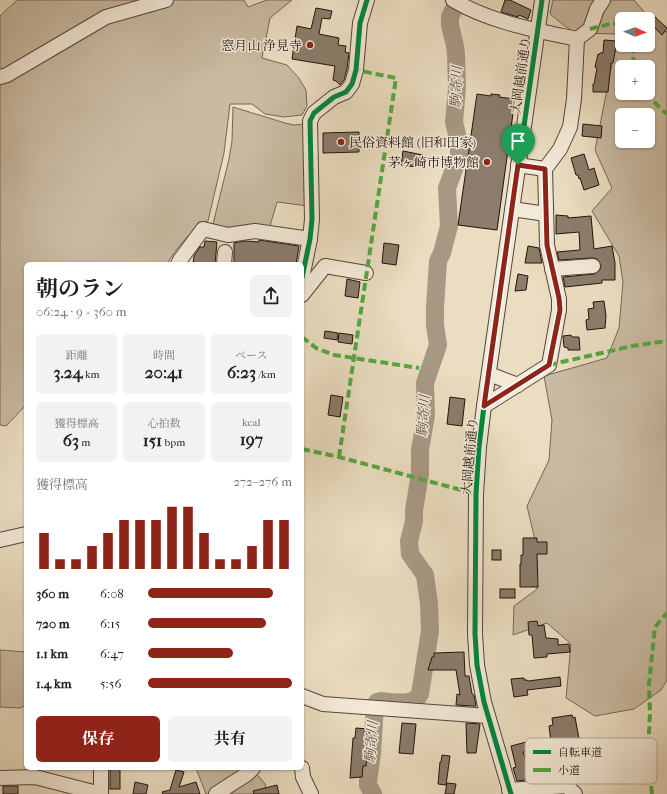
<!DOCTYPE html>
<html lang="ja">
<meta charset="utf-8">
<style>
body{margin:0;font-family:"IM FELL French Canon","Noto Serif JP",serif;background:#f2f2f2;color:#222;height:100vh;display:flex;flex-direction:column;font-size:15px;white-space:nowrap}
*{box-sizing:border-box;margin:0}
p{font-size:13px;color:#767676}
.icon{flex:none;width:22px;height:22px;fill:none;stroke:currentColor;stroke-width:2;stroke-linecap:round;stroke-linejoin:round}
.map{position:relative;flex:1;overflow:hidden}
.panel{position:absolute;left:24px;top:262px;width:280px;height:508px;display:flex;flex-direction:column;background:#fff;border-radius:6px;box-shadow:0 1px 3px #0004}
.panel>*{flex:none}
.needle{width:26px;rotate:92deg}
.tools{position:absolute;left:615px;top:12px;display:grid;gap:8px}
.tools a{display:grid;place-items:center;width:40px;height:40px;border-radius:6px;background:#fff;box-shadow:0 1px 3px #0004;font-size:20px}
.pin{position:absolute;display:grid;place-items:center;width:34px;height:34px;color:#fff;margin:-41px -17px;border-radius:50% 50% 50% 0;rotate:-45deg;box-shadow:0 0 4px #0007}
.pin .icon{rotate:45deg}
.round{display:grid;place-items:center;flex:none;width:42px;height:42px;border-radius:6px;background:#f2f2f2}
.headline{display:flex;align-items:center;justify-content:space-between;height:68px;padding:0 12px}
h1{font-size:22px;font-weight:700;line-height:30px}
.stats{display:grid;grid-template-columns:repeat(3,1fr);gap:6px;height:68px;padding:4px 12px}
.stats div{display:grid;align-content:center;border-radius:6px;background:#f2f2f2;text-align:center}
.stats b{font-size:17px;font-weight:700}
.stats small{font-size:11px;font-weight:400}
.stats p{font-size:11px}
.chart{height:112px;padding:8px 12px}
.chart p{display:flex;justify-content:space-between}
.chart svg{width:100%;height:72px;margin-top:4px;stroke:#8f2418;stroke-width:6}
.cta{display:flex;gap:8px;margin-top:auto;padding:8px 12px}
.cta a{flex:1;height:46px;border-radius:6px;background:#8f2418;color:#fff;font-size:16px;font-weight:700;line-height:46px;text-align:center}
.cta a+a{background:#f2f2f2;color:#222}
ul{padding:0 12px;list-style:none;font-size:13px}
li{display:grid;grid-template-columns:64px 48px 1fr;align-items:center;height:30px}
li i{height:10px;border-radius:5px;background:#8f2418}
.map>svg:first-child{display:block}
.green{fill:#c9baa2;stroke:#766658;fill-rule:evenodd}
.lines{fill:none;stroke-linecap:round;stroke-linejoin:round}
.river{stroke:#a79884;stroke-width:18}
.building{fill:#8b7c6b;stroke:#22120d}
.minor-casing{stroke:#54453a;stroke-width:16}
.minor{stroke:#f2e9d7;stroke-width:14}
.quiet{stroke:#53a841;stroke-width:4;stroke-dasharray:8 4;stroke-linecap:butt}
.cycleway-casing{stroke:#f2e9d7;stroke-width:8}
.cycleway{stroke:#00873e;stroke-width:5}
.route-casing{stroke:#fff;stroke-width:8}
.route{stroke:#8f2418;stroke-width:5}
.poi-dot{fill:#8f2418;stroke:#f2e9d7;stroke-width:1.5}
.labels{text-anchor:middle;stroke-width:3;stroke-linejoin:round;paint-order:stroke}
.poi-label{font-size:13px;fill:#22120d;stroke:#f2e9d7;text-anchor:end}
.street-label{font-size:13px;fill:#22120d;stroke:#f2e9d7}
.water-label{font-size:14px;font-style:italic;fill:#5e4e43;stroke:#f2e9d7}
.key{fill:#f2e9d7;stroke:#b4a89a;stroke-width:1}
.key-label{font-size:11px;fill:#22120d}
</style>
<div class="map">
<svg width="667" height="794" viewBox="0 0 667 794">
<rect width="100%" height="100%" fill="#ebddc1"/>
<filter id="stains"><feTurbulence type="fractalNoise" baseFrequency=".005" numOctaves="4"/><feColorMatrix values="0 0 0 0 .2 0 0 0 0 .09 0 0 0 0 .02 0 0 0 .5 -.17"/></filter>
<radialGradient id="worn" r=".72"><stop offset=".6" stop-color="#630" stop-opacity="0"/><stop offset="1" stop-color="#630" stop-opacity=".3"/></radialGradient>
<g class="green">
<path d="M17,0H244L248,7L267,0H292L270,18L262,58L287,65L298,77L306,90L307,106L302,115L284,117L265,114L252,104H230L224,153L208,221C193,227 175,250 167,264H26V405L6,426L0,425V16Z"/>
<path d="M553,0H634L662,33L667,31V680L661,690L634,709L595,716L566,698L571,644L547,623L513,635L514,606L537,589L534,536L527,506L549,460L552,420L544,376L607,358L619,328L623,282L619,256L592,211L612,188L595,150L618,34L574,33L550,14ZM622,19H648V45H622ZM622,67H648V93H622ZM622,115H648V141H622Z"/>
<path d="M233,107L285,123L294,125L305,124L308,206L277,202L270,226L258,225L232,230L214,228L213,224L229,159L232,141Z"/>
<path d="M0,650L26,652V705L20,708L0,707Z"/>
<path d="M196,768H242V772H255L265,784L267,794H206Z"/>
</g>
<g class="lines">
<path class="river" d="M373,794L368,785V781L372,754L375,705L377,702L381,701C393,702 414,707 420,694L430,631L429,604L425,575L410,554L409,541L414,521V510L420,474V450L426,415L425,383L438,345L435,325V308L438,261L442,253L449,226L447,188L459,156V143L454,122L457,88L456,55L455,46L450,25V17L458,0"/>
</g>
<g class="building">
<path d="M505,0H510L531,10L528,19L519,15L518,17L501,12Z"/>
<path d="M316,8L332,11L330,19L322,18L319,34L339,38L338,45L346,46L345,52L349,53L347,69L344,80L340,85L336,81L333,80L335,66L292,59L297,26L311,29Z"/>
<path d="M654,16L667,28L662,35L649,22Z"/>
<path d="M604,40L617,41L613,63H611L608,92H593V84H594L597,68L595,67L598,54L599,55L600,53H603Z"/>
<path d="M477,94L491,96V94L500,95L499,97L515,99L497,230L458,225Z"/>
<path d="M583,124L602,126L601,138L582,136Z"/>
<path d="M359,132V152L323,153V133Z"/>
<path d="M403,151L423,155L422,163H418L417,167L401,165Z"/>
<path d="M584,154L589,170L594,168L599,185L584,190L580,178L579,179L578,175H576L571,158Z"/>
<path d="M556,215L568,216V218L591,216L594,249L612,246L615,263V280H602V283L565,287L563,277L594,274L600,270L601,265L597,259L593,258L559,260L557,252L580,250L579,232L556,234Z"/>
<path d="M259,240L299,246L296,264H234V243L245,241L259,242Z"/>
<path d="M205,241L217,242L215,264H193L194,256L200,247H204Z"/>
<path d="M384,243L399,245L396,265L382,263Z"/>
<path d="M528,246L539,248L542,263H525Z"/>
<path d="M518,274L528,276L526,290L515,291Z"/>
<path d="M347,279L360,282L358,298L345,296Z"/>
<path d="M604,301L606,316L605,328L587,330L586,320L589,319L588,309L594,308L593,302Z"/>
<path d="M325,331L338,333L337,340L324,338Z"/>
<path d="M339,333L353,335L352,344L338,342Z"/>
<path d="M571,335L572,337H579L580,350H568V348L564,347L563,336Z"/>
<path d="M331,395L343,397L340,417L328,415Z"/>
<path d="M450,397L465,399L462,426L447,424Z"/>
<path d="M523,538H537V542H547V554H537L538,587H520V564H521V555H523Z"/>
<rect x="492" y="550" width="9" height="10"/>
<rect x="500" y="589" width="15" height="9"/>
<path d="M537,621L538,626L544,625L546,638L558,639V645L569,644L570,652L547,654V657L534,658L532,635H529L528,622Z"/>
<path d="M464,652L465,676H469L472,694L474,695L476,706H473L456,705L457,694L460,695L456,670H428L432,657H434V653Z"/>
<path d="M560,677L561,686L527,690L528,695L514,697L511,679L524,678V680H527L528,681Z"/>
<path d="M572,715L573,718L575,717L584,766L578,767V772L574,773L575,778H556L552,751L523,752L532,779L517,781L513,768L516,767L511,746L530,741V743L551,742L549,726L553,725L552,718Z"/>
<path d="M402,723L416,724L413,754L399,753Z"/>
<path d="M466,723L480,724L476,753H467Z"/>
<path d="M356,728L367,729V732H369L366,766H363L362,777L350,778L353,738H355Z"/>
<path d="M442,755L450,756L446,785L438,784L440,762H441Z"/>
<rect x="110" y="768" width="10" height="21"/>
<path d="M176,770L184,772L179,787L196,782L200,794H163L162,792L170,790Z"/>
<path d="M135,782L148,785L146,794H133Z"/>
<path d="M447,783L456,784L454,794H445Z"/>
<path d="M277,785L279,794H254L253,791Z"/>
<rect x="3" y="786" width="15" height="8"/>
</g>
<g class="lines">
<defs>
<g id="minor">
<path d="M453,0C490,22 535,30 577,39"/>
<path d="M0,77L7,75L106,17L166,0"/>
<path d="M518,165L545,169"/>
<path d="M512,209L546,214"/>
<path d="M178,264L180,260L203,229L228,235L255,231L310,239"/>
<path d="M224,264L225,252"/>
<path d="M552,269L593,266"/>
<path d="M302,278L310,239L312,219L310,121L314,113L334,97L346,92L352,84L356,70L360,23L367,0"/>
<path d="M302,295L325,266L366,273"/>
<path d="M489,374L518,385"/>
<path d="M484,406L549,365L559,310V299L547,245L545,169L560,149L570,127L574,99L577,39L590,29L597,9L603,0"/>
<path d="M0,540L26,534"/>
<path d="M302,696L323,704L488,716"/>
<path d="M302,768L303,777L311,794"/>
<path d="M0,778L35,777L101,794"/>
<path d="M509,790L567,786L575,794"/>
<path d="M101,794V768"/>
<path d="M216,794L247,774L253,768"/>
<path d="M511,794L484,702L477,665L475,634L476,494L479,447L484,406L542,0"/>
</g>
</defs>
<use href="#minor" class="minor-casing"/>
<use href="#minor" class="minor"/>
<g class="quiet">
<path d="M590,29L610,24H622"/>
<path d="M633,45V56L634,67"/>
<path d="M646,93L660,108L667,114"/>
<path d="M302,337L316,348L334,355L419,368"/>
<path d="M549,365L632,346L667,341"/>
<path d="M302,449L339,457L476,494"/>
<path d="M339,457L396,78L356,70"/>
<path d="M652,794L648,755L650,713L649,684L655,627L667,613"/>
</g>
<defs>
<g id="cycleway">
<path d="M302,278L310,239L312,219L310,121L314,113L334,97L346,92L352,84L356,70L360,23L367,0"/>
<path d="M511,794L484,702L477,665L475,634L476,494L479,447L484,406L542,0"/>
</g>
</defs>
<use href="#cycleway" class="cycleway-casing"/>
<use href="#cycleway" class="cycleway"/>
</g>
<g class="lines">
<defs>
<path id="route" d="M518,165L545,169L547,245L559,298L560,310L549,365L484,406Z"/>
</defs>
<use href="#route" class="route-casing"/>
<use href="#route" class="route"/>
</g>
<g class="poi-dot">
<circle cx="310" cy="45" r="4"/>
<circle cx="341" cy="142" r="4"/>
<circle cx="487" cy="162" r="4"/>
</g>
<g class="labels">
<g class="poi-label">
<text x="302" y="50">窓月山 浄見寺</text>
<text x="349" y="147" text-anchor="start">民俗資料館 (旧和田家)</text>
<text x="479" y="167">茅ヶ崎市博物館</text>
</g>
<g class="street-label">
<text transform="translate(520 75) rotate(-82)" y="5">大岡越前通り</text>
<text transform="translate(469 456) rotate(-85)" y="5">大岡越前通り</text>
</g>
<g class="water-label">
<text transform="translate(456 87) rotate(-88)" y="5">駒寄川</text>
<text transform="translate(423 416) rotate(-86)" y="5">駒寄川</text>
<text transform="translate(371 742) rotate(-85)" y="5">駒寄川</text>
</g>
</g>
<rect x="525" y="738" width="132" height="46" rx="6" class="key"/>
<rect x="533" y="750" width="18" height="4" fill="#00873e"/>
<rect x="533" y="768" width="18" height="4" fill="#53a841"/>
<g class="key-label">
<text x="558" y="756">自転車道</text>
<text x="558" y="774">小道</text>
</g>
<rect width="100%" height="100%" filter="url(#stains)"/>
<rect width="100%" height="100%" fill="url(#worn)"/>
</svg>
<div class="tools">
<a><svg class="needle" viewBox="-14 -14 28 28"><path d="M0-13l5 13h-10z" fill="#e53935"/><path d="M0 13l5-13h-10z" fill="#767676"/></svg></a>
<a>+</a>
<a>−</a>
</div>
<div class="pin" style="left:518px;top:165px;background:#1e9e55"><svg class="icon" aria-label="arrive" viewBox="0 0 24 24"><path d="M6 21V4h12l-3 4 3 4H6"/></svg></div>
<section class="panel">
<div class="headline"><div><h1>朝のラン</h1><p>06:24 · 9 × 360 m</p></div><a class="round"><svg class="icon" aria-label="share" viewBox="0 0 24 24"><path d="M12 15V3M7 8l5-5 5 5M5 13v7h14v-7"/></svg></a></div>
<div class="stats">
<div><p>距離</p><b>3.24<small> km</small></b></div>
<div><p>時間</p><b>20:41</b></div>
<div><p>ペース</p><b>6:23<small> /km</small></b></div>
</div>
<div class="stats">
<div><p>獲得標高</p><b>63<small> m</small></b></div>
<div><p>心拍数</p><b>151<small> bpm</small></b></div>
<div><p>kcal</p><b>197</b></div>
</div>
<div class="chart"><p><span>獲得標高</span>272–276 m</p>
<svg viewBox="0 0 160 44" preserveAspectRatio="none"><path d="M5 44V22M15 44V38M25 44V38M35 44V30M45 44V22M55 44V14M65 44V14M75 44V14M85 44V6M95 44V6M105 44V22M115 44V38M125 44V38M135 44V30M145 44V14M155 44V14"/></svg>
</div>
<ul>
<li><b>360 m</b>6:08<i style="width:87%"></i></li>
<li><b>720 m</b>6:15<i style="width:82%"></i></li>
<li><b>1.1 km</b>6:47<i style="width:59%"></i></li>
<li><b>1.4 km</b>5:56<i style="width:100%"></i></li>
</ul>
<div class="cta"><a>保存</a><a>共有</a></div>
</section>
</div>
